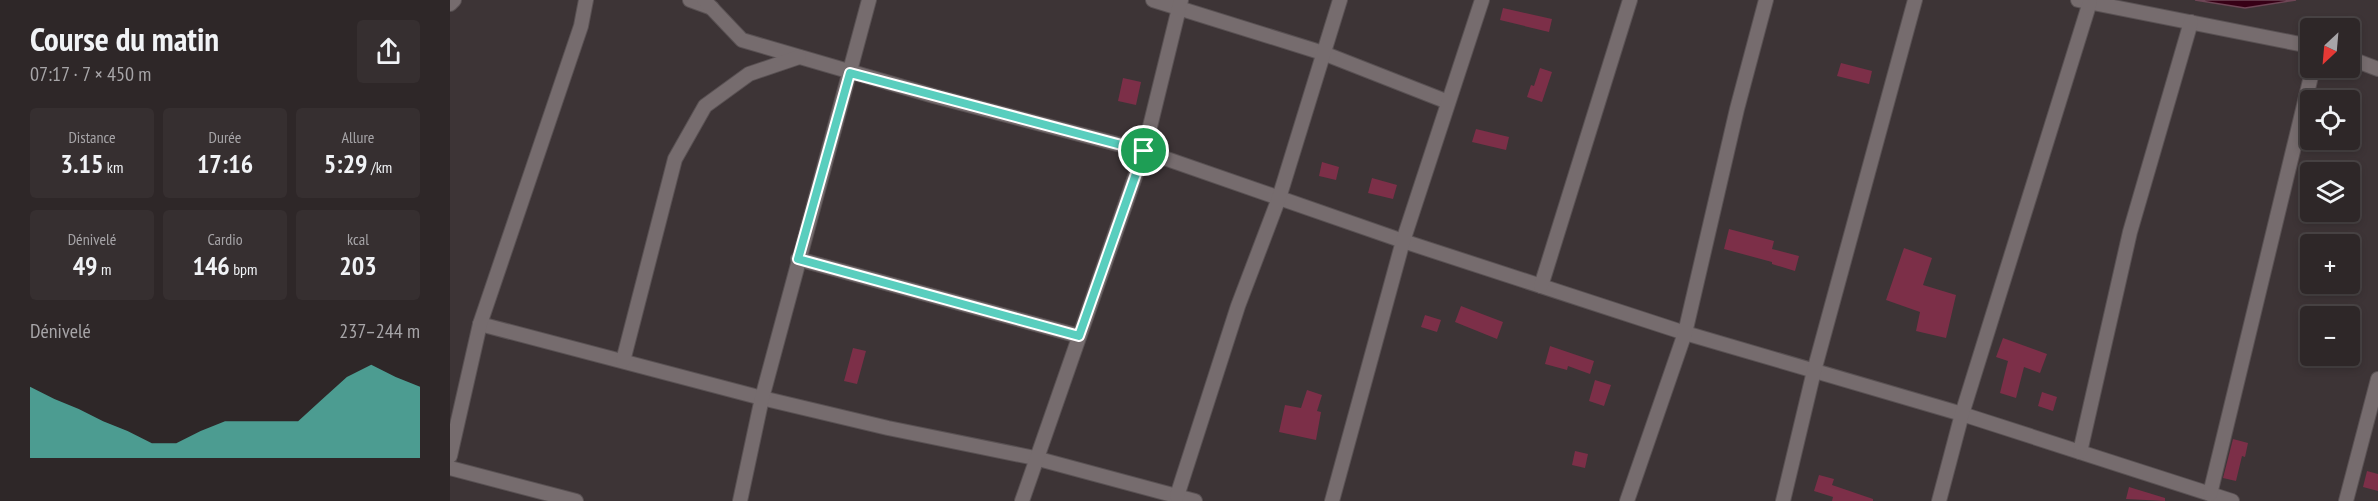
<!DOCTYPE html>
<html lang="fr">
<meta charset="utf-8">
<style>
body{margin:0;font-family:"PT Sans Narrow",sans-serif;background:#362f30;color:#f1f3f6;height:100vh;display:flex;flex-direction:column;font-size:22px;white-space:nowrap}
*{box-sizing:border-box;margin:0}
p{font-size:20px;color:#a7a5a8}
.icon{flex:none;width:33px;height:33px;fill:none;stroke:currentColor;stroke-width:2;stroke-linecap:round;stroke-linejoin:round}
.map{position:relative;flex:1;overflow:hidden}
.panel{display:flex;flex-direction:column;background:#2e2728;width:450px}
.panel>*{flex:none}
.needle{width:39px;rotate:206deg}
.controls{position:absolute;left:1850px;top:18px;display:grid;gap:12px}
.controls a{display:grid;place-items:center;width:60px;height:60px;border-radius:6px;background:#2e2728;box-shadow:0 3px 9px #0003,0 0 0 2px #494445;font-size:30px}
.pin{position:absolute;display:grid;place-items:center;width:51px;height:51px;color:#fff;margin:-26px;border:3px solid #fff;border-radius:50%;box-shadow:0 2px 6px #0007}
.round{display:grid;place-items:center;flex:none;width:63px;height:63px;border-radius:6px;background:#362f30}
.head{display:flex;align-items:center;justify-content:space-between;height:102px;padding:0 30px}
h1{font-size:33px;font-weight:700;line-height:45px}
.stats{display:grid;grid-template-columns:repeat(3,1fr);gap:9px;height:102px;padding:6px 30px}
.stats div{display:grid;align-content:center;border-radius:6px;background:#362f30;text-align:center}
.stats b{font-size:26px;font-weight:700}
.stats small{font-size:16px;font-weight:400}
.stats p{font-size:16px}
.chart{height:168px;padding:12px 30px}
.chart p{display:flex;justify-content:space-between}
.chart svg{width:100%;height:108px;margin-top:6px;fill:#59cebe;opacity:.7}
main{display:flex;flex:1;min-height:0}
.map>svg:first-child{display:block}
.water{fill:#370016;stroke:#6e4656;stroke-width:1.5}
.building{fill:#7c2f48}
.lines{fill:none;stroke-linecap:round;stroke-linejoin:round}
.street-casing{stroke:#595153;stroke-width:16}
.street{stroke:#766c6e;stroke-width:14}
.route-casing{stroke:#fff;stroke-width:12}
.route{stroke:#59cebe;stroke-width:8}
</style>
<main>
<section class="panel">
<div class="head"><div><h1>Course du matin</h1><p>07:17 · 7 × 450 m</p></div><a class="round"><svg class="icon" aria-label="share" viewBox="0 0 24 24"><path d="M12 15V3M7 8l5-5 5 5M5 13v7h14v-7"/></svg></a></div>
<div class="stats">
<div><p>Distance</p><b>3.15<small> km</small></b></div>
<div><p>Durée</p><b>17:16</b></div>
<div><p>Allure</p><b>5:29<small> /km</small></b></div>
</div>
<div class="stats">
<div><p>Dénivelé</p><b>49<small> m</small></b></div>
<div><p>Cardio</p><b>146<small> bpm</small></b></div>
<div><p>kcal</p><b>203</b></div>
</div>
<div class="chart"><p><span>Dénivelé</span>237–244 m</p>
<svg viewBox="0 0 160 44" preserveAspectRatio="none"><path d="M0 44V15L10 20L20 24L30 29L40 33L50 38L60 38L70 33L80 29L90 29L100 29L110 29L120 20L130 11L140 6L150 11L160 15V44z"/></svg>
</div>
</section>
<div class="map">
<svg width="1928" height="501" viewBox="0 0 1928 501">
<rect width="100%" height="100%" fill="#3d3436"/>
<path class="water" d="M1745,0H1846L1795,8Z"/>
<g class="building">
<path d="M1053,8L1102,19L1099,32L1050,20Z"/>
<path d="M1391,63L1422,71L1419,84L1387,76Z"/>
<path d="M1090,68L1102,72L1092,102L1077,97L1081,85L1084,86Z"/>
<path d="M673,78L691,82L686,105L668,101Z"/>
<path d="M1026,129L1059,137L1056,150L1022,142Z"/>
<path d="M872,162L889,167L886,180L869,176Z"/>
<path d="M922,178L947,185L943,199L918,193Z"/>
<path d="M1279,229L1324,241L1322,249L1349,256L1345,271L1322,264V262L1274,249Z"/>
<path d="M1454,248L1482,258L1473,285L1506,295L1496,338L1466,331L1470,312L1436,300Z"/>
<path d="M1011,306L1053,322L1047,339L1005,322Z"/>
<path d="M975,315L991,320L987,332L971,327Z"/>
<path d="M1553,338L1597,354L1590,373L1574,367L1566,398L1550,393L1558,361L1546,357Z"/>
<path d="M1100,346L1144,361L1140,374L1118,366L1117,370L1095,364Z"/>
<path d="M403,348L416,351L407,384L394,381Z"/>
<path d="M1145,380L1161,385L1154,406L1139,401Z"/>
<path d="M857,390L872,395L867,411L871,412L866,440L829,432L835,405L851,408Z"/>
<path d="M1592,392L1607,397L1603,411L1588,406Z"/>
<path d="M1783,439L1798,443L1795,457L1792,456L1786,481L1773,478Z"/>
<path d="M1125,451L1138,454L1135,468L1122,465Z"/>
<path d="M1917,471L1928,474V491L1913,487Z"/>
<path d="M1369,475L1384,479L1382,485L1423,499V501H1382L1383,497L1364,491Z"/>
<path d="M1679,487L1715,498V501L1676,499Z"/>
</g>
<g class="lines">
<defs>
<g id="street">
<path d="M240,0L262,8"/>
<path d="M254,0L292,40L484,96L694,151L953,241L1235,333L1512,414L1782,501"/>
<path d="M703,0L873,53L998,102"/>
<path d="M1628,0L1860,46"/>
<path d="M0,4L4,0"/>
<path d="M1899,58L1928,69"/>
<path d="M348,259L629,336"/>
<path d="M1091,286L1180,0"/>
<path d="M30,324L312,398L438,428L585,458L745,501"/>
<path d="M173,361L225,159L255,106L299,74L349,57"/>
<path d="M1630,452L1680,232L1741,22"/>
<path d="M0,456L30,324L131,26L136,0"/>
<path d="M0,468L126,501"/>
<path d="M1760,494L1863,68"/>
<path d="M727,496L788,306L829,198L890,0"/>
<path d="M290,501L312,398L419,0"/>
<path d="M572,501L694,151L731,0"/>
<path d="M882,501L953,241L1032,0"/>
<path d="M1177,501L1235,333L1287,109L1316,0"/>
<path d="M1333,501L1364,371L1465,0"/>
<path d="M1489,501L1512,414L1640,2"/>
<path d="M1896,501L1928,379"/>
</g>
</defs>
<use href="#street" class="street-casing"/>
<use href="#street" class="street"/>
</g>
<g class="lines">
<defs>
<path id="route" d="M400,73L694,151L629,336L348,259Z"/>
</defs>
<use href="#route" class="route-casing"/>
<use href="#route" class="route"/>
</g>
</svg>
<div class="controls">
<a><svg class="needle" viewBox="-14 -14 28 28"><path d="M0-13l5 13h-10z" fill="#e53935"/><path d="M0 13l5-13h-10z" fill="#a7a5a8"/></svg></a>
<a><svg class="icon" aria-label="locate" viewBox="0 0 24 24"><circle cx="12" cy="12" r="6"/><path d="M12 2v4M12 18v4M2 12h4M18 12h4"/></svg></a>
<a><svg class="icon" aria-label="layers" viewBox="0 0 24 24"><path d="M12 4l9 5-9 5-9-5zM3 14l9 5 9-5"/></svg></a>
<a>+</a>
<a>−</a>
</div>
<div class="pin" style="left:694px;top:151px;background:#1e9e55"><svg class="icon" aria-label="arrive" viewBox="0 0 24 24"><path d="M6 21V4h12l-3 4 3 4H6"/></svg></div>
</div>
</main>
